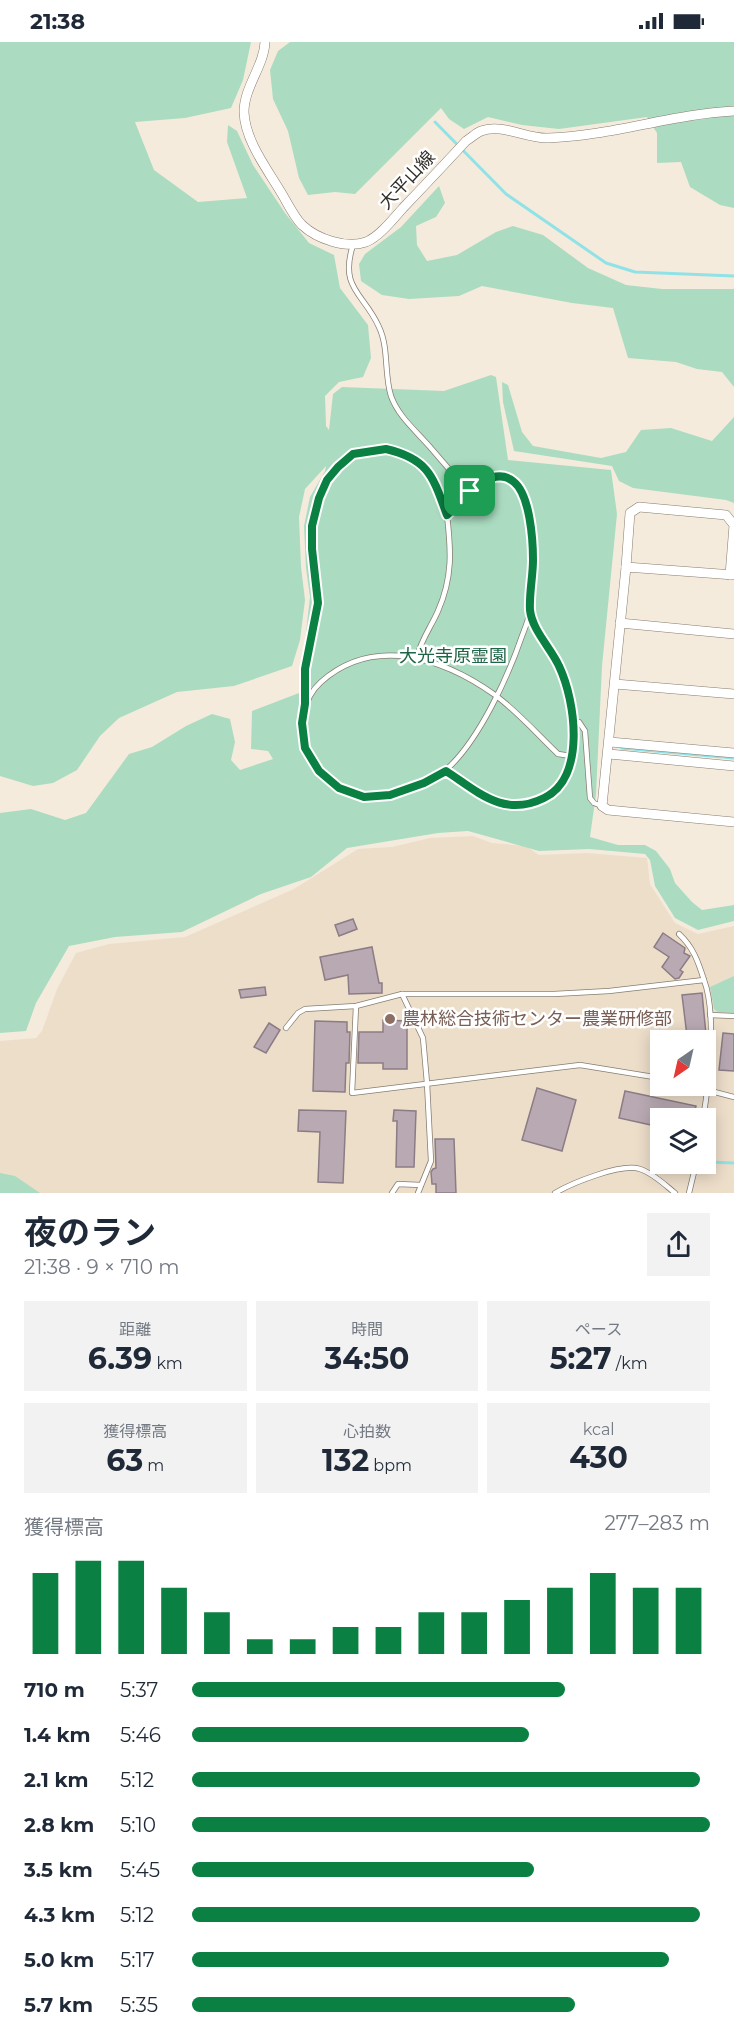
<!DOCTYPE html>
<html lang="ja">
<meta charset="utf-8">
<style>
body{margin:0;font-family:Montserrat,"Noto Sans JP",sans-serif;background:#f2f2f3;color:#1f2937;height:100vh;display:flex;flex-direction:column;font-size:22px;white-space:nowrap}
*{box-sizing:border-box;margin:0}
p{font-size:20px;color:#747a83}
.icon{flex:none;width:33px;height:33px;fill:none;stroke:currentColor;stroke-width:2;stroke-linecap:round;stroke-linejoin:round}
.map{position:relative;height:1151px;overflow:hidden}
.sheet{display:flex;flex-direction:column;background:#fff;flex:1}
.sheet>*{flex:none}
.needle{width:39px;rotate:214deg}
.buttons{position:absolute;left:650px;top:988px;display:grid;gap:12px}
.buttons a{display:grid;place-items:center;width:66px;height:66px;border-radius:0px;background:#fff;box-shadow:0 3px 15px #0003;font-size:30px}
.pin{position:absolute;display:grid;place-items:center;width:51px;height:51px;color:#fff;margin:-26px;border-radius:12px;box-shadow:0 3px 9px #0006}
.round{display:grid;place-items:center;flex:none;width:63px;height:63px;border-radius:0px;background:#f2f2f3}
.summary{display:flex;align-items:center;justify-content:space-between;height:102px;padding:0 24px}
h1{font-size:33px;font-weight:700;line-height:45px}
.metrics{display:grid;grid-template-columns:repeat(3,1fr);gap:9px;height:102px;padding:6px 24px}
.metrics div{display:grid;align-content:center;border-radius:0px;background:#f2f2f3;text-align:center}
.metrics b{font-size:30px;font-weight:700}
.metrics small{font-size:16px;font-weight:400}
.metrics p{font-size:16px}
.chart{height:168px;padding:12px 24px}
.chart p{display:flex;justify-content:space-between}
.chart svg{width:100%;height:108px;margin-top:6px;stroke:#0b8043;stroke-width:6}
ul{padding:0 24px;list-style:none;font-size:20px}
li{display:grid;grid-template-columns:96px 72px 1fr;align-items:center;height:45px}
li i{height:15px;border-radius:8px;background:#0b8043}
.status{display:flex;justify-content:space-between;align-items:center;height:42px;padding:0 30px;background:#fff;direction:ltr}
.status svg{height:16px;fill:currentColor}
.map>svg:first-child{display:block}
.built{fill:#eddeca;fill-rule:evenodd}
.green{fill:#abdcc1}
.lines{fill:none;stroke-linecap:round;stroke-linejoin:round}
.stream{stroke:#91e2e7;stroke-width:3}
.building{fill:#b9a9b2;stroke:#8b7c85;stroke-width:1.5}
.lane-casing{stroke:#867d70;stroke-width:6}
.street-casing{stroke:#867d70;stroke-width:10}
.lane{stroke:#fff;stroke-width:4.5}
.street{stroke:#fff;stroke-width:9}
.route-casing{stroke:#fff;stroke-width:12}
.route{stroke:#0b8043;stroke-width:8}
.education-dot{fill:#8d6e63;stroke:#fff;stroke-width:2}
.labels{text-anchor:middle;stroke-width:5;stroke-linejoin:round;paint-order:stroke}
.street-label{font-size:18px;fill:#312d28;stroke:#fff}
.park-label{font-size:18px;fill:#1e6546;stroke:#fff}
.education-label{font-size:18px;fill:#785e54;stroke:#fff;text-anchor:start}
</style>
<div class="status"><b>21:38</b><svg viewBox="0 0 49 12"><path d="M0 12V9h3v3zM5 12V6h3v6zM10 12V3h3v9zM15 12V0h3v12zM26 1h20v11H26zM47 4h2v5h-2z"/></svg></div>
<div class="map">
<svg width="734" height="1151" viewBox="0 0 734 1151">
<rect width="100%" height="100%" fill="#f4ebdc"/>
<path class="built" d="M473,794L492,801L526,804L539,813L587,811L647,816L650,842L675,881L698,892L734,884V1151H0V999L36,996L42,989L57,947L76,911L109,902L185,895L294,847L358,807L392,805L430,796ZM660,999H705V1044H660ZM660,1077H705V1122H660Z"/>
<g class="green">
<path d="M0,0H251L243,38L231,66L185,76L135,80L154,128L198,160L247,156L227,100L228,83L237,89L253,123L285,171L309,201L334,213L340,246L368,283L371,316L363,335L339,340L325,354L326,384L329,388L333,352L342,345L444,349L491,333L496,335L508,418L611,428L617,472L602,624L596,752L590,795L618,803H645L656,809L670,827L675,841L692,860L702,868L734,863V879L698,888L675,876L655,844L650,818L645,812L589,807L539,809L468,789L438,791L347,806L311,835L261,852L182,890L115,895L69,904L36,961L26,989L0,991V771L31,767L65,778L86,771L129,712L152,705L186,684L212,672L230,677L235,700L231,718L240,728L273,717L268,709L251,707L252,669L299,651L310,555L306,526L304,484L310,455L325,429L326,424L305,447L299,475L301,525L305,558L300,598L292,624L234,644L177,650L119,676L100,694L77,728L53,741L33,744L0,734Z"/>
<path d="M290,0H734V166L720,163L690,145L681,120L657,121V91L647,75L559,87L522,83L488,75L464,87L449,77L441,66L355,152L335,150L308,153L299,136L288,89L273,57L270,28L278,9Z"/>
<path d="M439,144L445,161L436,175L416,184L417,203L427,219L457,213L496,190L513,184L543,193L588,226L626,243L662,247H734V345L722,330L697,327L676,320L628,316L613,266L572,261L482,244L459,254L409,257L382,253L361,239L359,222L365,212L401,185Z"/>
<path d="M502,340L508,343L522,390L533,404L601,416L626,410L641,388L671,386L712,399L734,375V461L726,458L633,446L619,439L612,424L514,409L503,360Z"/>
<path d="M734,934V971L718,970L714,967L710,945Z"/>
<path d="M0,1131L15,1134L40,1151H0Z"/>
</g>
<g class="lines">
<g class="stream">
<path d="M435,80L506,152L606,221L635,230L734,234"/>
<path d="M621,706L734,716"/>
<path d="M709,1120L734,1121"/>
</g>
</g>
<g class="building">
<path d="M353,877L357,887L339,894L335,883Z"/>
<path d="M663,891L685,906L684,911L690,914L680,928L683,930L679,936L675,937L662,925L669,915L654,905Z"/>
<path d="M372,905L379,941H382V951L349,952L348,933L325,938L320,915Z"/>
<path d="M265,945L266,953L241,956L239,948Z"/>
<path d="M702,951L706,992H704L705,999H697L696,993L687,994L682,953Z"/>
<path d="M383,978L407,979V1027H383V1021H358L359,990H383Z"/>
<path d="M315,979L347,980V990H350L349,1021H346L345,1050L313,1049Z"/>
<path d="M269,981L280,988L266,1011L254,1005Z"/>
<path d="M723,991L734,992V1029L719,1028Z"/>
<path d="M537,1046L576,1058L562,1109L522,1098Z"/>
<path d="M625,1049L696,1064L693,1077H660V1085L619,1076Z"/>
<path d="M299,1068L346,1069L343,1141L318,1140L320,1090L298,1089Z"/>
<path d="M394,1068L416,1069L414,1125H396L397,1079H393Z"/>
<path d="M435,1097H454L456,1151H436V1142H432L431,1130L433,1127L436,1126Z"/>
</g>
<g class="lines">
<defs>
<g id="lane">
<path d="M353,203C339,247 364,251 379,285C389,306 384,332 391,354C398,374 416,389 430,405C443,420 455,435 470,449L447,473C451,508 453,535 438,569C431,585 421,598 417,615"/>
<path d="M470,449C516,414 526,451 530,491C533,516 534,543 530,568C529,577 525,586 522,594C508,635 479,698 447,727C430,743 398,752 376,754C346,757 317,734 306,707C297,685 304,655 321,640C374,593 443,616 495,653C518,670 538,693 558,712L571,714L574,680H579L585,689L590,756L594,761L602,764"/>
<path d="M530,569L541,594L559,624L569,655L574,680"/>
<path d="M305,662C305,650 304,637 306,625C309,604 315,583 318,562C319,544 313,525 312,507C309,461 332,403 386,407C424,410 436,442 447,473"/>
<path d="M446,729C476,749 504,775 542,757C563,747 568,736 571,714"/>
<path d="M679,892C693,905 698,919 704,938"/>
<path d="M402,952L423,996L427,1041L431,1119L418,1151"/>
<path d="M356,964L352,1051L580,1023L660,1036"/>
<path d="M710,973L734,974"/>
<path d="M286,986L298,971L305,967L356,964L402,952H554L609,949L704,938C717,972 709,1041 703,1077"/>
<path d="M692,1044L734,1055"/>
<path d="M392,1151L398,1142L421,1143"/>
<path d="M555,1151C572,1141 621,1121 640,1127C653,1131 665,1143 675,1151"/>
<path d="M689,1151L696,1122"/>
</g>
<g id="street">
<path d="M265,0C264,24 244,45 244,70C245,99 268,128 282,152C288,162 294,175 302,183C317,197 346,207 366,200C380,194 393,177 403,166C424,144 445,122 466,99C471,96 476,91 481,89C502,81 527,97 548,96C611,94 672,72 734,69"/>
<path d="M626,525L630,471L639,465L726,473L734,483L730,533"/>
<path d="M734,533L626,525L602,764L608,768L734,780"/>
<path d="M620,581L734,592"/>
<path d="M615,642L734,652"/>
<path d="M610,700L734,711"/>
<path d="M609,712L734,724"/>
</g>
</defs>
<use href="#lane" class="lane-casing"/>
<use href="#street" class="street-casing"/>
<use href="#lane" class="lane"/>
<use href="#street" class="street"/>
</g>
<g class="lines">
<defs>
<path id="route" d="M386,407C429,417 433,435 447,473C462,459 491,420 514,440C530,453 533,498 533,518C533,534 529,552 530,568C532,588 551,606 559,624C576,660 586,736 544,756C504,776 478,750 446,729L424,741L390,753L364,755L339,746L319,729L305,706L302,681L305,662V627L318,561L312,507V484L319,456L327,438L338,425L353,412Z"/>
</defs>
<use href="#route" class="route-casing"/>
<use href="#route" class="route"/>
</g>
<circle class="education-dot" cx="390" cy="977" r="6"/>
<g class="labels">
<g class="street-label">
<text transform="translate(407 138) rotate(-47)" y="6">大平山線</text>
</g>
<g class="park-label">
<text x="453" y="620">大光寺原霊園</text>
</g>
<g class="education-label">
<text x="402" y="983">農林総合技術センター農業研修部</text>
</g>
</g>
</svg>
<div class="buttons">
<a><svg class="needle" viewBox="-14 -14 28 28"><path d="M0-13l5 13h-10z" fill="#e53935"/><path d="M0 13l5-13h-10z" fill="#747a83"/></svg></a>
<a><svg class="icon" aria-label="layers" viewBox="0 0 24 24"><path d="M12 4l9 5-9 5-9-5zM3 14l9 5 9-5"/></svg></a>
</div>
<div class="pin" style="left:470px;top:449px;background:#1e9e55"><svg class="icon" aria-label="arrive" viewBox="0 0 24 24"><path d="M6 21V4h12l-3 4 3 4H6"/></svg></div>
</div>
<section class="sheet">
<div class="summary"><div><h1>夜のラン</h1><p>21:38 · 9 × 710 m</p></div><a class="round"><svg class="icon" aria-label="share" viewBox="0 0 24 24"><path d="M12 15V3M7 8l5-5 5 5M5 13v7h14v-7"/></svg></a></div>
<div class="metrics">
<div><p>距離</p><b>6.39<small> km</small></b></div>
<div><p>時間</p><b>34:50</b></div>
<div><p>ペース</p><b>5:27<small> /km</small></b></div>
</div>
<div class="metrics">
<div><p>獲得標高</p><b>63<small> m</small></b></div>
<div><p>心拍数</p><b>132<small> bpm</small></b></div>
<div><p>kcal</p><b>430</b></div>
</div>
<div class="chart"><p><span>獲得標高</span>277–283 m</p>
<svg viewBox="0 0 160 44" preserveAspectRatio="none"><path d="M5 44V11M15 44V6M25 44V6M35 44V17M45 44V27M55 44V38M65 44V38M75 44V33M85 44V33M95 44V27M105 44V27M115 44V22M125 44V17M135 44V11M145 44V17M155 44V17"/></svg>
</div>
<ul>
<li><b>710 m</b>5:37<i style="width:72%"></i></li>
<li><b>1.4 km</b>5:46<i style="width:65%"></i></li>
<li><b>2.1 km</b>5:12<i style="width:98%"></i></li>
<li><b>2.8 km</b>5:10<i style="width:100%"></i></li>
<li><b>3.5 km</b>5:45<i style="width:66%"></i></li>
<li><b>4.3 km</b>5:12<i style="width:98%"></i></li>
<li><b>5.0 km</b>5:17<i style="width:92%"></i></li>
<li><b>5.7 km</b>5:35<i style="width:74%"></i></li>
</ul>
</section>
